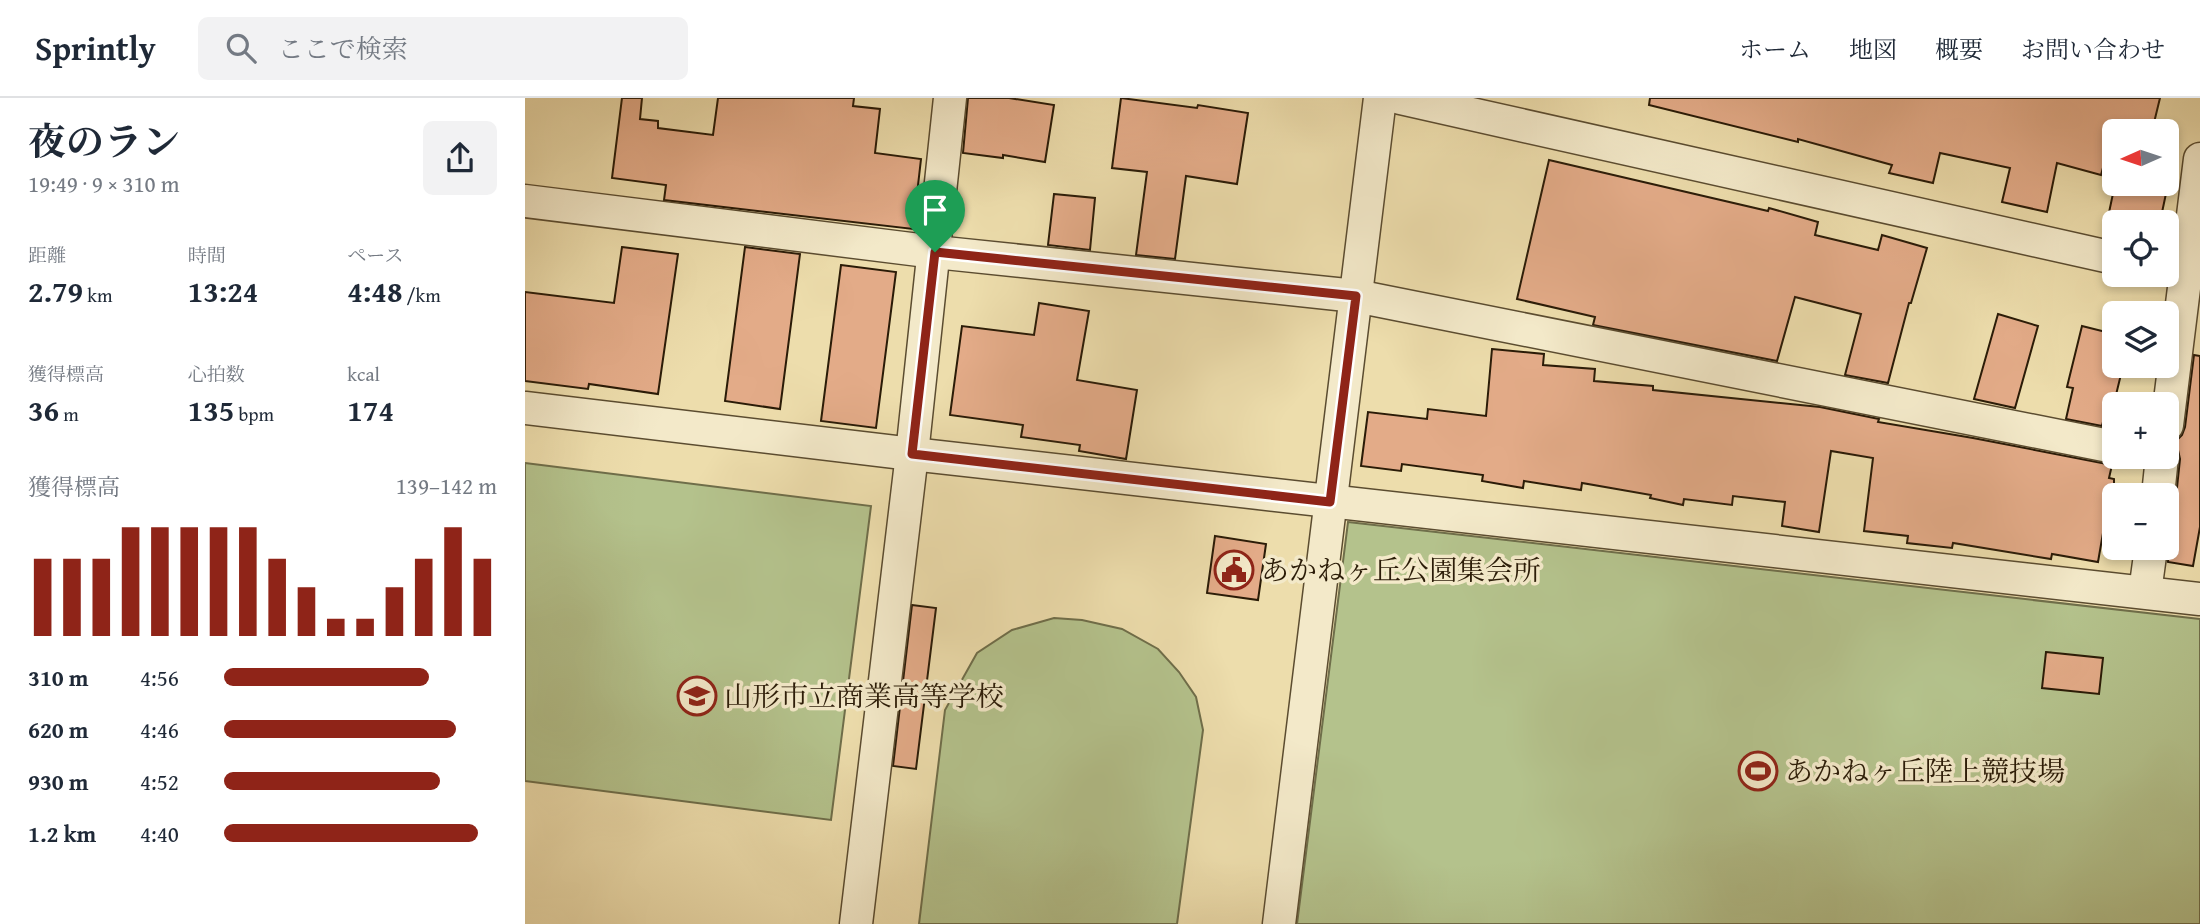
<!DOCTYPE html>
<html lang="ja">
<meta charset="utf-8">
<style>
body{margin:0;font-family:"Gentium Book Plus","Noto Serif JP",serif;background:#f2f2f3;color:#1f2937;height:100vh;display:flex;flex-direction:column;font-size:26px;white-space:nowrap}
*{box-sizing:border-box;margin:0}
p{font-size:23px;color:#747a83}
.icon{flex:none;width:38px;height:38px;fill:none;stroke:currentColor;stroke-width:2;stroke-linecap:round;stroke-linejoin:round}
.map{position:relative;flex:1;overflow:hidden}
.panel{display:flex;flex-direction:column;background:#fff;width:525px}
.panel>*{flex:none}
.needle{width:46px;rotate:267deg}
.buttons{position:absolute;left:1577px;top:21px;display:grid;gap:14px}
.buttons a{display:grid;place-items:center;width:77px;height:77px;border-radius:10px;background:#fff;box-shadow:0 4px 10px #0003;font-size:35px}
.pin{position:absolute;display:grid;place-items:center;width:60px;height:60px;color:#fff;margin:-72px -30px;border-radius:50% 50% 50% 0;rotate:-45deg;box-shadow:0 0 7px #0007}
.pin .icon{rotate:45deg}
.round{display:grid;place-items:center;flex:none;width:74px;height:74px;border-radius:10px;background:#f2f2f3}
.summary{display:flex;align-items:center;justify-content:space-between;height:119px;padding:0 28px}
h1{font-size:38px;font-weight:700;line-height:52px}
.stats{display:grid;grid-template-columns:repeat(3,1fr);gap:10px;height:119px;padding:7px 28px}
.stats div{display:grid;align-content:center}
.stats b{font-size:30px;font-weight:700}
.stats small{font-size:19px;font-weight:400}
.stats p{font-size:19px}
.chart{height:196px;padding:14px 28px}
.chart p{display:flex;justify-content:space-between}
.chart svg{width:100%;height:126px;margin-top:7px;stroke:#8f2418;stroke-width:6}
ul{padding:0 28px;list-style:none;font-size:23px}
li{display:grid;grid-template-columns:112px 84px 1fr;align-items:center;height:52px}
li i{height:18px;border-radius:9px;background:#8f2418}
header{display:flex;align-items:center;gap:42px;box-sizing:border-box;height:98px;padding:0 35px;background:#fff;border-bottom:2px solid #e0e1e3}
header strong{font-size:33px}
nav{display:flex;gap:38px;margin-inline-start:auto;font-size:24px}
.search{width:490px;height:63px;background:#f2f2f3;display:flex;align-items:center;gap:18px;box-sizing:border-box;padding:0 24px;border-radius:10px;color:#747a83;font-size:26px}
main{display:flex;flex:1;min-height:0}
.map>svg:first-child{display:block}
.green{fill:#b4c28c;stroke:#6f6e4a;stroke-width:2}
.building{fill:#e3ab88;stroke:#2a1b07;stroke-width:2}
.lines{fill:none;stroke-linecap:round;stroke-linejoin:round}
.minor-casing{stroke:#5b4c30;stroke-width:35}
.minor{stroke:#f3e9c9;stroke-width:32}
.route-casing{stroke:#fff;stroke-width:14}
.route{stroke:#8f2418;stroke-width:9}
.labels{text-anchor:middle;stroke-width:7;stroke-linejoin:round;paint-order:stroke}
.poi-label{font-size:28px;fill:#2a1b07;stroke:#f3e9c9;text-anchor:start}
</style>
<header>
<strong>Sprintly</strong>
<div class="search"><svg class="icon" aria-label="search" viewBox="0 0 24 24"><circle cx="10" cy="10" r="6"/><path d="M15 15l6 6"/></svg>ここで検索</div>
<nav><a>ホーム</a><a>地図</a><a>概要</a><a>お問い合わせ</a></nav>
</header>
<main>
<section class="panel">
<div class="summary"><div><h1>夜のラン</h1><p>19:49 · 9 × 310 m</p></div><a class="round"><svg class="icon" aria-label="share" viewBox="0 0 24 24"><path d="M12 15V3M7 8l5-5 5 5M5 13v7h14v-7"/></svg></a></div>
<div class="stats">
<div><p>距離</p><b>2.79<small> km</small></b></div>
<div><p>時間</p><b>13:24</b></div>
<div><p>ペース</p><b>4:48<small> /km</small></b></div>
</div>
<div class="stats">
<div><p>獲得標高</p><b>36<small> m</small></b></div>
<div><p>心拍数</p><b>135<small> bpm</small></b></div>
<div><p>kcal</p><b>174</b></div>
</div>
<div class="chart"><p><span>獲得標高</span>139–142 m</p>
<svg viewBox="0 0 160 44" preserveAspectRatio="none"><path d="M5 44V17M15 44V17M25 44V17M35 44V6M45 44V6M55 44V6M65 44V6M75 44V6M85 44V17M95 44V27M105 44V38M115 44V38M125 44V27M135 44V17M145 44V6M155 44V17"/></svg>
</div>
<ul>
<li><b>310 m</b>4:56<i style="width:75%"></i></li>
<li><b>620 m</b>4:46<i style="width:85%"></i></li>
<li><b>930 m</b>4:52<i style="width:79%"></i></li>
<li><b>1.2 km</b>4:40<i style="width:93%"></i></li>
</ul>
</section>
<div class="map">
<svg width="1675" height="826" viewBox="0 0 1675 826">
<rect width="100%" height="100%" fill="#edddac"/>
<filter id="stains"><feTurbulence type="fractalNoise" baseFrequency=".00286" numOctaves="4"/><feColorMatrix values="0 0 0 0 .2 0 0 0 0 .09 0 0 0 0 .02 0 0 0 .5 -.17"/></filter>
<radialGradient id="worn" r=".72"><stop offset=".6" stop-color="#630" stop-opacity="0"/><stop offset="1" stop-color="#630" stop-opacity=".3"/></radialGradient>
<g class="green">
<path d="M0,365L346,408L306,722L0,683Z"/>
<path d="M823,424L1675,521V826H772Z"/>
<path d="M529,520L557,522L597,531L633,551L654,574L671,599L678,632L652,826H394L420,612L452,555L487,532Z"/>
</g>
<g class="building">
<path d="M97,0H117L115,21L133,23V30L188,37L193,0H329L328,8L355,11L350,55L396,61L388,131L139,102L141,87L87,80Z"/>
<path d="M443,0H484L529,7L520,64L478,57V60L438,55Z"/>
<path d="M596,0L672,10L673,7L723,15L712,86L661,78L650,161L611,157L622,74L587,70Z"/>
<path d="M1125,0H1635L1627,33H1588L1576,77L1532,65L1522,114L1477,104L1485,70L1415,55L1408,85L1364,75L1367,67L1273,41V44L1124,7Z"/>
<path d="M1024,62L1243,113L1244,110L1293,124L1290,137L1353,152L1357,137L1402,150L1386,205H1384L1363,285L1320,277L1336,216L1270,199L1252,263L1068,227L1070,219L992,201Z"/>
<path d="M1590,86H1643L1635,124H1582Z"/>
<path d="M529,96L570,100L565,152L523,147Z"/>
<path d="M97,149L153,156L133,296L64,286L63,291L0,283V194L89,205Z"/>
<path d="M220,149L275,156L255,311L200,303Z"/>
<path d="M316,167L371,174L351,330L296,323Z"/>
<path d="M514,205L564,213L552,282L612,292L601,361L554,353L555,347L496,339L498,327L425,317L437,228L509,237Z"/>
<path d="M1473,216L1513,228L1490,310L1449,301Z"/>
<path d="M1557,228L1589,236V268H1598L1590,301L1584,299L1577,328L1541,321L1548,290L1542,289Z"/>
<path d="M967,251L1019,256L1018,267L1070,271L1069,283L1128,288V292L1295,309L1354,321L1353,324L1448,340L1587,367L1584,380L1589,381V414L1582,412L1573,464L1527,456L1526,461L1428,445L1427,450L1382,445L1383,438L1339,433L1348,360L1306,353L1294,434L1257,428L1260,404L1208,398L1207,407L1159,401L1158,407L1125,400L1126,397L1057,385L1056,392L999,383L998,390L957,383L958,377L877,366L876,373L836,368L843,314L902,321L903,311L961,318Z"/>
<path d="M1669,257L1675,258V429L1668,468L1643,464L1644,452L1642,441V413L1648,407L1651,399L1655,361L1651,343L1657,337L1660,329Z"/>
<path d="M690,438L741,446L733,502L682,495Z"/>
<path d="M387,507L411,510L391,671L368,668Z"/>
<path d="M1521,554L1578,560L1574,596L1517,590Z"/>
</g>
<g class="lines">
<defs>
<g id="minor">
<path d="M875,0L1589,160"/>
<path d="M0,103L410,154L831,198L1589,349"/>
<path d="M0,310L387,356L1675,501"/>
<path d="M1642,327L1675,61"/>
<path d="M1633,397L1637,359"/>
<path d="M1620,494L1626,450"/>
<path d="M331,826L387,356L425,0"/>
<path d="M754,826L855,0"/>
</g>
</defs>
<use href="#minor" class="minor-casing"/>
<use href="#minor" class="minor"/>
</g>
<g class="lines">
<defs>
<path id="route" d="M410,154L831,198L805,404L387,356Z"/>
</defs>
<use href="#route" class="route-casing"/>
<use href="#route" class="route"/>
</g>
<defs>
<symbol id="civic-ring" viewBox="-11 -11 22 22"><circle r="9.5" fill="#f3e9c9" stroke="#8f2418" stroke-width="1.5"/><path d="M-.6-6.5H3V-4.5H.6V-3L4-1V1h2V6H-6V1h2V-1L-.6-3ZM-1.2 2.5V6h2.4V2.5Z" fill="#8f2418"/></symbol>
<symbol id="school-ring" viewBox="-11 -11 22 22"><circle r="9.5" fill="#f3e9c9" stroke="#8f2418" stroke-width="1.5"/><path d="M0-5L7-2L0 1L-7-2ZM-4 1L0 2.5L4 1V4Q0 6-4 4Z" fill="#8f2418"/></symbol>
<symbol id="stadium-ring" viewBox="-11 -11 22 22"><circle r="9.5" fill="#f3e9c9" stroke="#8f2418" stroke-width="1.5"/><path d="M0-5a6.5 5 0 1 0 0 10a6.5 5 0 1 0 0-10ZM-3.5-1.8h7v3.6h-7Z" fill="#8f2418"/></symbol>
</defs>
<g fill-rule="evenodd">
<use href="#civic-ring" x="687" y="450" width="44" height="44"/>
<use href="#school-ring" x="150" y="576" width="44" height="44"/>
<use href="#stadium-ring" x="1211" y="651" width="44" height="44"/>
</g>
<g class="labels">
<g class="poi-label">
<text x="736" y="482">あかねヶ丘公園集会所</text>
<text x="199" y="608">山形市立商業高等学校</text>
<text x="1260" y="683">あかねヶ丘陸上競技場</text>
</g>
</g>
<rect width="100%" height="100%" filter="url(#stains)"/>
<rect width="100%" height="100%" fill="url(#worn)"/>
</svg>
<div class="buttons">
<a><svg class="needle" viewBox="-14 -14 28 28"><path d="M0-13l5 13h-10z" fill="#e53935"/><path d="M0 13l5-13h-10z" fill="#747a83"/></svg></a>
<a><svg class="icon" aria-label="locate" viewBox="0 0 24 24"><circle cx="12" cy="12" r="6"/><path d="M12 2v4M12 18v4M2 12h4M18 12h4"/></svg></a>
<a><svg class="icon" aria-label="layers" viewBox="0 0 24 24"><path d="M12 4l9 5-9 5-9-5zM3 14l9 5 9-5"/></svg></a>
<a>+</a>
<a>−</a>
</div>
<div class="pin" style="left:410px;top:154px;background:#1e9e55"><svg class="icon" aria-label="arrive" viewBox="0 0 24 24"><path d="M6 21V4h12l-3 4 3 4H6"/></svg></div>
</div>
</main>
